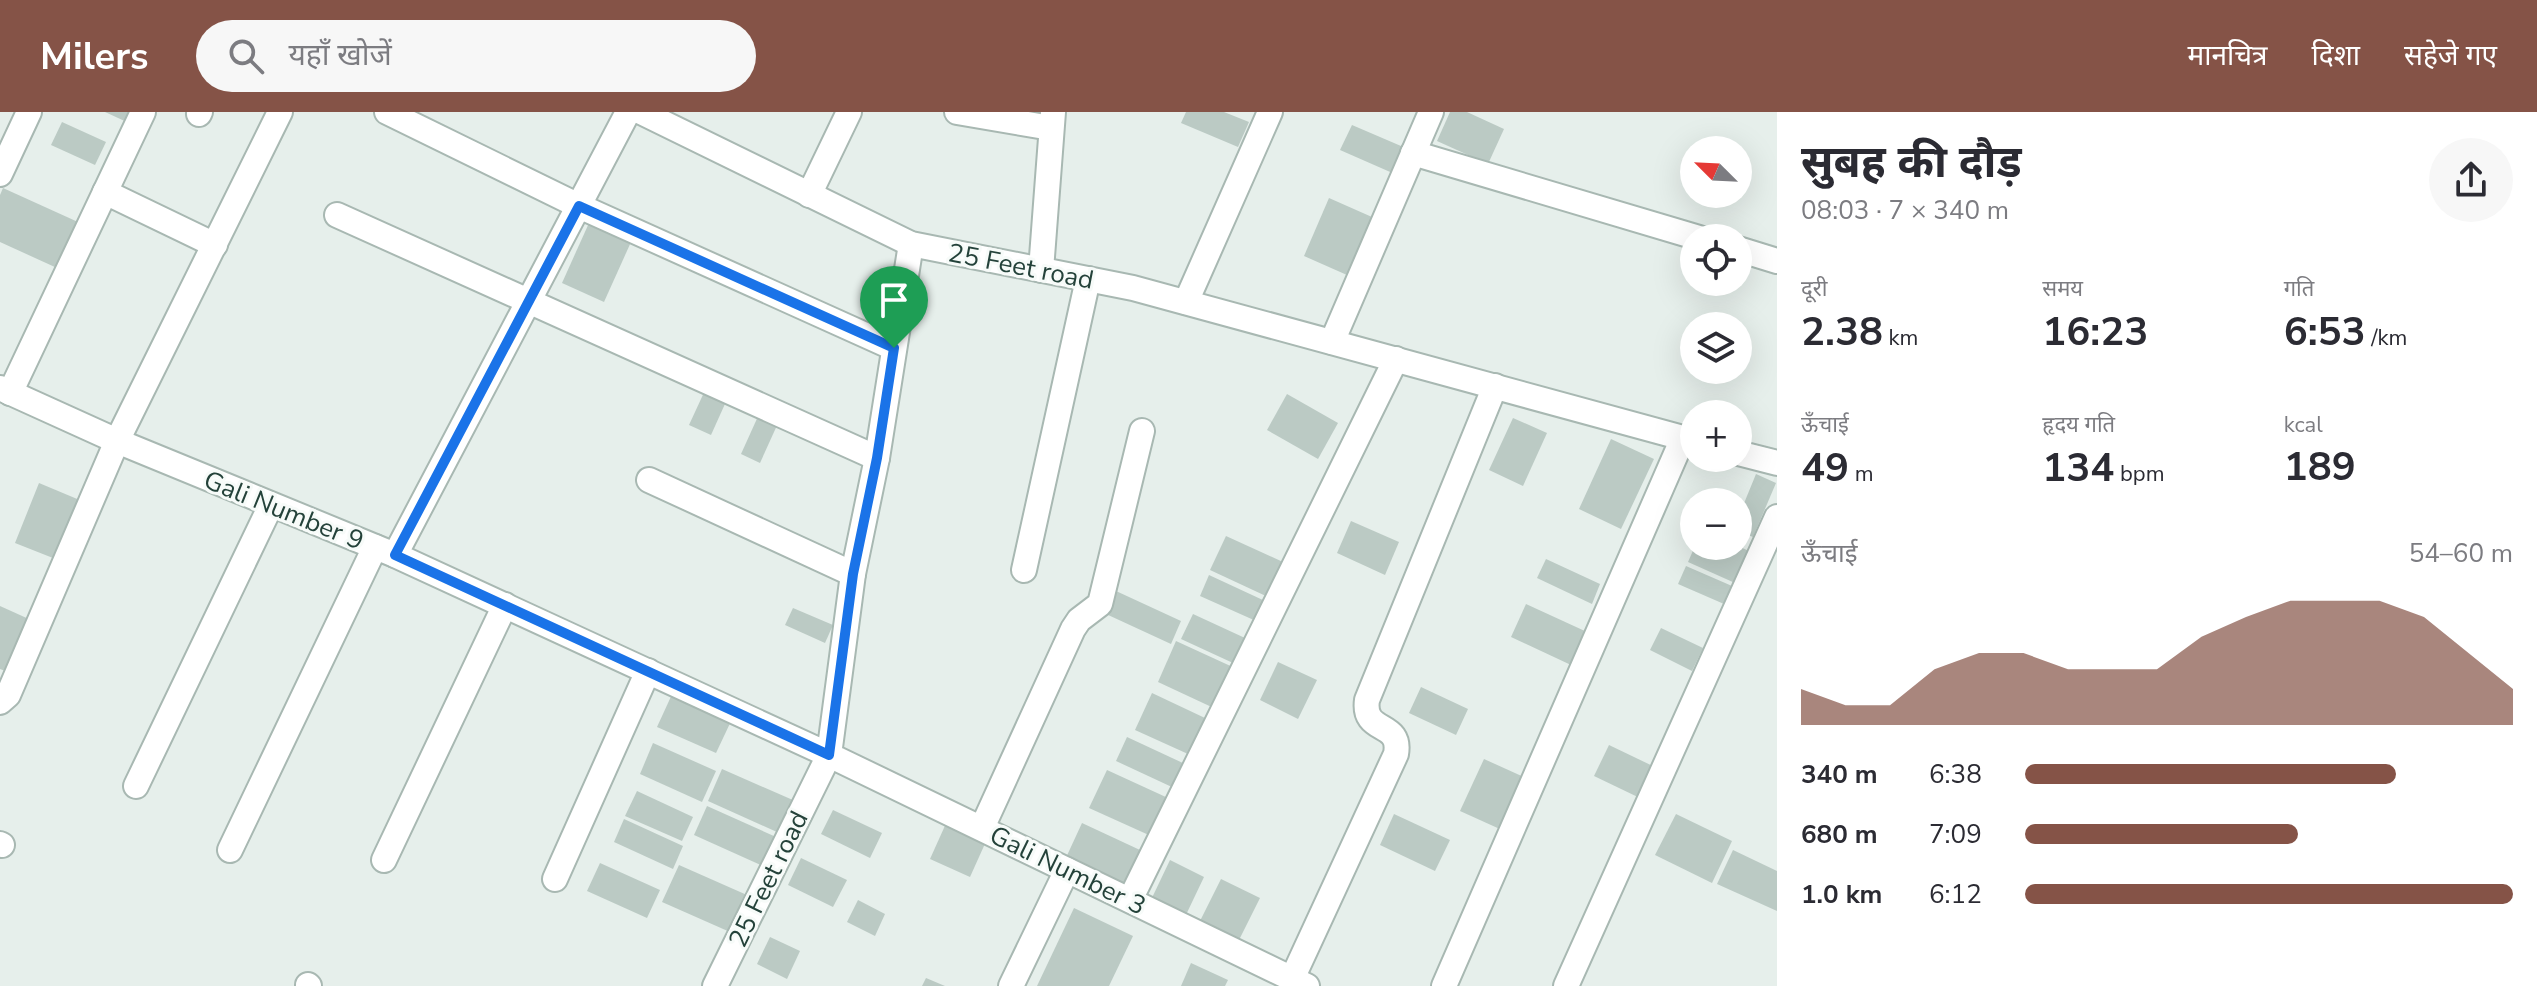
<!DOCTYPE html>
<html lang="hi">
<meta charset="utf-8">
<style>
body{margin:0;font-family:"Nunito Sans","Noto Sans Devanagari",sans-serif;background:#f7f7f7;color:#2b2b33;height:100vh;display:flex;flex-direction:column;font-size:30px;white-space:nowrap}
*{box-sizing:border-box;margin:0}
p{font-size:26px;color:#7c7c81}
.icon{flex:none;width:44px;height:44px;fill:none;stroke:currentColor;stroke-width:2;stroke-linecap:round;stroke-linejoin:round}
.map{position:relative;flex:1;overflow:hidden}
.details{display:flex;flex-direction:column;background:#fff;width:760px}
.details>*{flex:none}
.needle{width:52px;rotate:294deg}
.tools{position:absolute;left:1680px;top:24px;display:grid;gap:16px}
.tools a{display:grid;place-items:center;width:72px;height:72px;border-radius:50%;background:#fff;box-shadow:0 8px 32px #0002;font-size:40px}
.pin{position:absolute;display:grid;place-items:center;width:68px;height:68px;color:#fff;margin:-82px -34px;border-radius:50% 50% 50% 0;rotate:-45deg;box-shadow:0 0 8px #0007}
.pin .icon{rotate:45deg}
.round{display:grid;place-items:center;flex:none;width:84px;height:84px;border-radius:42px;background:#f7f7f7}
.head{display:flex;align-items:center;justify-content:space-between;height:136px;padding:0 24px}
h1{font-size:44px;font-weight:700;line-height:60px}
.metrics{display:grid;grid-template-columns:repeat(3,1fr);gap:12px;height:136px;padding:8px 24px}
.metrics div{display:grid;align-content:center}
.metrics b{font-size:40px;font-weight:700}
.metrics small{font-size:22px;font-weight:400}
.metrics p{font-size:22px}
.chart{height:224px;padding:16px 24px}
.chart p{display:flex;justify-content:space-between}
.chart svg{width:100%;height:144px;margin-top:8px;fill:#855347;opacity:.7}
ul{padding:0 24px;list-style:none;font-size:26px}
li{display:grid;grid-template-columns:128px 96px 1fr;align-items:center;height:60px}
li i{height:20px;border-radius:10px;background:#855347}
header{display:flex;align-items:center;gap:48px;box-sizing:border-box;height:112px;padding:0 40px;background:#855347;color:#fff}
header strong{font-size:38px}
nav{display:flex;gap:44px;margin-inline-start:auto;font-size:28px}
.search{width:560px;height:72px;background:#f7f7f7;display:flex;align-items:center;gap:20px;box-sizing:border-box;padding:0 28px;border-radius:44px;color:#7c7c81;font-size:30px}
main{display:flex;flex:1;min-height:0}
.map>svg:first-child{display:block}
.building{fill:#bbcac4}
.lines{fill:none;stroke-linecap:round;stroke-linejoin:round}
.minor-casing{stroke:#a8b8b2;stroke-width:28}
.tertiary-casing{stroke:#a8b8b2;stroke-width:28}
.minor{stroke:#fff;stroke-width:24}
.tertiary{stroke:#fff;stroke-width:24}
.route-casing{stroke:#fff;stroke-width:16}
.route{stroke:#1a73e8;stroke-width:10}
.labels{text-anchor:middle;stroke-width:6;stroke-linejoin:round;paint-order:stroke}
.street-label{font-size:26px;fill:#24423a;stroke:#f7fbf9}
</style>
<header>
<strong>Milers</strong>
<div class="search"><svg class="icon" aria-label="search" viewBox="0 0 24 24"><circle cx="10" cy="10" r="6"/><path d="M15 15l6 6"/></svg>यहाँ खोजें</div>
<nav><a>मानचित्र</a><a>दिशा</a><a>सहेजे गए</a></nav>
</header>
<main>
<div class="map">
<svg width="1777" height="874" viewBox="0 0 1777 874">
<rect width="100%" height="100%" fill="#e6efeb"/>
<g class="building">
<path d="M105,0H134L129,11Z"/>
<path d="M1186,0H1224L1249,10L1238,35L1181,11Z"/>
<path d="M1450,0H1467L1504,17L1488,52L1437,29Z"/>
<path d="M62,10L106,30L95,53L51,33Z"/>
<path d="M1352,13L1408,37L1397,63L1340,38Z"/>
<path d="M3,76L78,110L57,156L0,130V83Z"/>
<path d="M1329,86L1381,109L1356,167L1304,144Z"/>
<path d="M589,111L631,130L604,190L562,171Z"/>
<path d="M707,274L729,283L711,323L689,313Z"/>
<path d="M1287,282L1338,311L1318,347L1267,318Z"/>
<path d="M760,300L779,309L760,351L741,342Z"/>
<path d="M1513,306L1547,321L1523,374L1489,358Z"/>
<path d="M1611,327L1654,347L1621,417L1579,397Z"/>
<path d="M1756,362L1776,371L1753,425L1738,419V406Z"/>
<path d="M39,371L82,389L58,448L15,431Z"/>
<path d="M1351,409L1399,430L1385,463L1337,441Z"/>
<path d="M1226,424L1283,450L1268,485L1210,458Z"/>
<path d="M1695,434H1738L1749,439L1735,471L1688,450Z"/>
<path d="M1546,447L1600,472L1592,492L1537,466Z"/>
<path d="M1686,454L1732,474L1724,492L1678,472Z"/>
<path d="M1209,463L1265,489L1256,509L1200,484Z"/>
<path d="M1116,479L1181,509L1171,532L1106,502Z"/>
<path d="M1526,492L1587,520L1571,553L1511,525Z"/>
<path d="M0,494L31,508L8,560L0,557Z"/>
<path d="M793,496L833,513L825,531L785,513Z"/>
<path d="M1193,502L1245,526L1233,551L1181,527Z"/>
<path d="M1661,516L1703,536L1692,559L1650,538Z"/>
<path d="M1176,529L1237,557L1218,598L1158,570Z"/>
<path d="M1278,550L1317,568L1298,607L1260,588Z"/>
<path d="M1421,575L1468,597L1456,623L1409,601Z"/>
<path d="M674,578L733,605L716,641L657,615Z"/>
<path d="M1152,581L1205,606L1188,642L1135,618Z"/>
<path d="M1127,625L1185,652L1174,676L1116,649Z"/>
<path d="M653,631L716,659L702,690L640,662Z"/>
<path d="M1609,633L1659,657L1644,688L1594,664Z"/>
<path d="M1484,647L1526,666L1502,718L1460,699Z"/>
<path d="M722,657L802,692L788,725L708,689Z"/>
<path d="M1107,658L1168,686L1151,724L1089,696Z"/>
<path d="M637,679L693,705L682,729L625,704Z"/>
<path d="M707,694L785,729L772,758L694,723Z"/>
<path d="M833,698L882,721L870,746L821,722Z"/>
<path d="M1394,702L1450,728L1435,759L1380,733Z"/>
<path d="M1676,702L1732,729L1712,771L1655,743Z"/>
<path d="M624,707L683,734L673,757L614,730Z"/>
<path d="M948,707L988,725L970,765L930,747Z"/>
<path d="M1082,711L1140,738L1122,777L1064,750Z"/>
<path d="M1733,738L1777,759V799L1717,772Z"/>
<path d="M801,746L847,768L833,795L788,773Z"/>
<path d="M1170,748L1204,765L1184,807L1150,790Z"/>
<path d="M600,751L660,778L647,806L587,779Z"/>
<path d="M679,753L756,787L739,824L662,790Z"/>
<path d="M1221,767L1260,786L1237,832L1198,813Z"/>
<path d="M858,788L885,802L875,824L847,810Z"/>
<path d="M1074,796L1133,824L1109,874H1037Z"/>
<path d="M770,825L800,839L787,867L757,852Z"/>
<path d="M1191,851L1228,868L1225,874H1181Z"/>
<path d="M926,866L945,874H922Z"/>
</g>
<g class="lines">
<defs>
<g id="minor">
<path d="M387,0L579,94L894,236"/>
<path d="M957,0L1051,16"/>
<path d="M199,2L200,0"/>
<path d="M1413,41L1699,126"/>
<path d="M0,62L29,0"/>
<path d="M105,80L215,133"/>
<path d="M809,83L849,0"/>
<path d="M337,103L877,346"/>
<path d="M911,132L877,346L853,462L829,643L1307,874"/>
<path d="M1738,137L1777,149"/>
<path d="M1041,158L1053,0"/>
<path d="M1186,190L1270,0"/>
<path d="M1332,230L1431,0"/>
<path d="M0,276L117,329L395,443"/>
<path d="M10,281L143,0"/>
<path d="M649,368L853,462"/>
<path d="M1024,458L1088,167"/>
<path d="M0,590L8,583L117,329L280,0"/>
<path d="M136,674L271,393"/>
<path d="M982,716L1073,517L1079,508L1100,492L1142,319"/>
<path d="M0,732L2,733"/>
<path d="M230,738L375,435"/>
<path d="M384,748L505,493"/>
<path d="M555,767L648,559"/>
<path d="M1130,788L1396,247"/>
<path d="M1292,867L1396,642C1402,608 1362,623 1367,588L1495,274"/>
<path d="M308,873L309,874"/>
<path d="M1011,874L1067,758"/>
<path d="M1444,874L1683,326"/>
<path d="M1566,874L1777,405"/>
</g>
<g id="tertiary">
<path d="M628,0L395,443L829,643L715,874"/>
<path d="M641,0L911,132L1133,176L1694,329"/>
<path d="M1738,341L1777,351"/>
</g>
</defs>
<use href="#minor" class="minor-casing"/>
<use href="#tertiary" class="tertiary-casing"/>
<use href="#minor" class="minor"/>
<use href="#tertiary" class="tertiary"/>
</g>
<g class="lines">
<defs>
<path id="route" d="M579,94L894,236L877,346L853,462L829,643L395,443Z"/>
</defs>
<use href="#route" class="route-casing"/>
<use href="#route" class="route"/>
</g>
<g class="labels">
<g class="street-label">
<text transform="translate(1021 154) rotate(11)" y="9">25 Feet road</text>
<text transform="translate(284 398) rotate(22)" y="9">Gali Number 9</text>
<text transform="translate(1068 758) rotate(26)" y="9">Gali Number 3</text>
<text transform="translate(768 767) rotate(-64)" y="9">25 Feet road</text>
</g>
</g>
</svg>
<div class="tools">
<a><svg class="needle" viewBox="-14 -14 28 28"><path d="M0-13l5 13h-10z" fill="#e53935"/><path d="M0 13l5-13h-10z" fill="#7c7c81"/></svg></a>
<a><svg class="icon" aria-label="locate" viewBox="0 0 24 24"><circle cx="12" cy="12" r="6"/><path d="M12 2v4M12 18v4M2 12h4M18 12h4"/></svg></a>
<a><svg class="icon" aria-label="layers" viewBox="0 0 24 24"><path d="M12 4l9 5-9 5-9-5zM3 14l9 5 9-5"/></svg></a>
<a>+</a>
<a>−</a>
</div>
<div class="pin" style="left:894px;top:236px;background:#1e9e55"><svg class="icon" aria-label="arrive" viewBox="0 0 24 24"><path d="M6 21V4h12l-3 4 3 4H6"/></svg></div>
</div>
<section class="details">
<div class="head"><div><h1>सुबह की दौड़</h1><p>08:03 · 7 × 340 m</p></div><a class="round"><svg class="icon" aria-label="share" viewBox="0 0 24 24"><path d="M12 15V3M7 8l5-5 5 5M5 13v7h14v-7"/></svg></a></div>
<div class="metrics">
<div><p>दूरी</p><b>2.38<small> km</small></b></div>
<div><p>समय</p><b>16:23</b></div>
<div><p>गति</p><b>6:53<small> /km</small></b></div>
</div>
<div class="metrics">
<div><p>ऊँचाई</p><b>49<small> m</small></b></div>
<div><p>हृदय गति</p><b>134<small> bpm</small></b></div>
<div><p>kcal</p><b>189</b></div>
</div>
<div class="chart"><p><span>ऊँचाई</span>54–60 m</p>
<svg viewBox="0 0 160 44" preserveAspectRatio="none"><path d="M0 44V33L10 38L20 38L30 27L40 22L50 22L60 27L70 27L80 27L90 17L100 11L110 6L120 6L130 6L140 11L150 22L160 33V44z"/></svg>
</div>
<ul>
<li><b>340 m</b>6:38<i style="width:76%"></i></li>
<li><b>680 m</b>7:09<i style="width:56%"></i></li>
<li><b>1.0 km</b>6:12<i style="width:100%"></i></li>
</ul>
</section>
</main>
